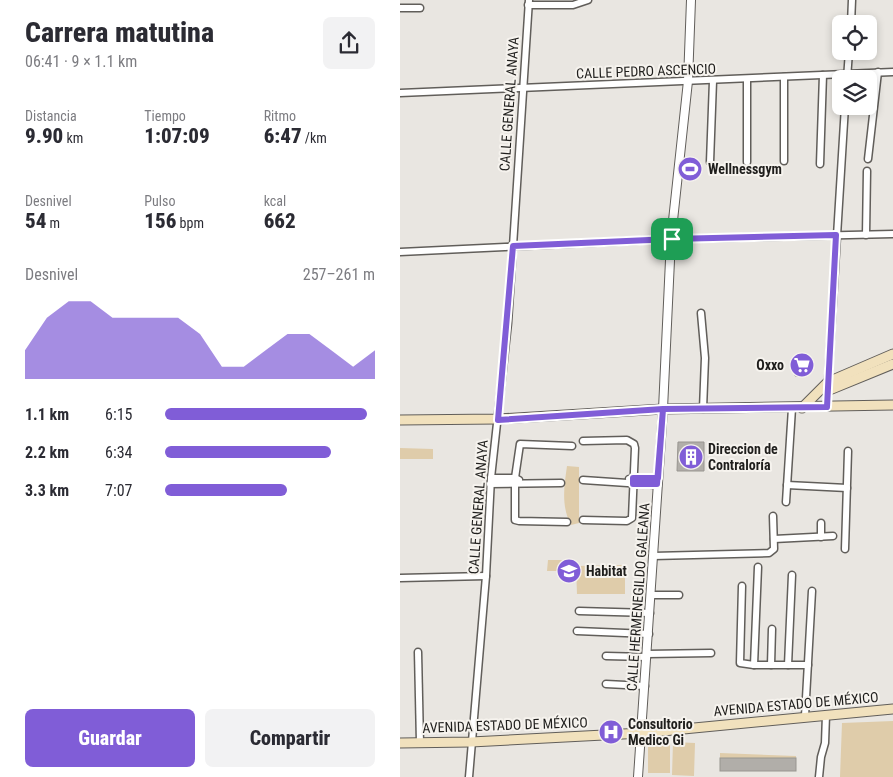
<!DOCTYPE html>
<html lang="es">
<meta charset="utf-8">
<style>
body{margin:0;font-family:"Roboto Condensed",sans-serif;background:#f2f2f3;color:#2b2b33;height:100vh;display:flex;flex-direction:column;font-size:19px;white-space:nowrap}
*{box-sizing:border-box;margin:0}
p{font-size:16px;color:#7c7c81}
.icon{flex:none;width:28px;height:28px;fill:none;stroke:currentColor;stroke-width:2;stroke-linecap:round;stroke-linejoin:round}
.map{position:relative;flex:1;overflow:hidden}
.side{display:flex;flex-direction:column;background:#fff;width:400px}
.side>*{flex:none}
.buttons{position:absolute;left:432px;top:15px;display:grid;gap:10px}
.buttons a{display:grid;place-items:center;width:45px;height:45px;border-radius:8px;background:#fff;box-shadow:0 2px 8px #0003;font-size:25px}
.pin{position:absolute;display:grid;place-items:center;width:42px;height:42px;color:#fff;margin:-21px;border-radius:10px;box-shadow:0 2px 8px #0006}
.round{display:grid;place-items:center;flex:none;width:52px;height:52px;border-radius:8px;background:#f2f2f3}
.head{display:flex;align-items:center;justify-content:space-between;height:85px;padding:0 25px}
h1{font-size:28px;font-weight:800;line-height:38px}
.metrics{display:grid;grid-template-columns:repeat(3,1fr);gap:8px;height:85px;padding:5px 25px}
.metrics div{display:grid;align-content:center}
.metrics b{font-size:21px;font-weight:800}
.metrics small{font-size:14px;font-weight:400}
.metrics p{font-size:14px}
.chart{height:140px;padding:10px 25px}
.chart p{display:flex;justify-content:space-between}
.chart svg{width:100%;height:90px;margin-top:5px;fill:#805dd7;opacity:.7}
.primary-button{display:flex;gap:10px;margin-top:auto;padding:10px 25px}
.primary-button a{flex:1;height:58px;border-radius:8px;background:#805dd7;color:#fff;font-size:20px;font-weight:800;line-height:58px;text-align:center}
.primary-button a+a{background:#f2f2f3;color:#2b2b33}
ul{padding:0 25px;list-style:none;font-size:16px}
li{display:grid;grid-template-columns:80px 60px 1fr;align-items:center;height:38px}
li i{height:12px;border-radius:6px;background:#805dd7}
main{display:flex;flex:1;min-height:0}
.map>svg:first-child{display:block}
.green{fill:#dfccaa}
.building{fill:#b1aea9;stroke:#989590}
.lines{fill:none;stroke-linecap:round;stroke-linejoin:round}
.minor-casing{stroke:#615e5a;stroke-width:9}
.tertiary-casing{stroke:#615e5a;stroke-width:10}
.secondary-casing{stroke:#615e5a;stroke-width:11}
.minor{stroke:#fff;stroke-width:6}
.tertiary{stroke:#fff;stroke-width:8}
.secondary{stroke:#f1e1bd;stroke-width:9}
.route-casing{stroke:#fff;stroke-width:10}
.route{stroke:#805dd7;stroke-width:6}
.labels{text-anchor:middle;stroke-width:4;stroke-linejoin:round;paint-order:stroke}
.street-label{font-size:14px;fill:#1f1e1c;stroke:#f6f3ee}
.poi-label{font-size:14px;font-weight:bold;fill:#1f1e1c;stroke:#f6f3ee;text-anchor:start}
</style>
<main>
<section class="side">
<div class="head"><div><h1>Carrera matutina</h1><p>06:41 · 9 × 1.1 km</p></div><a class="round"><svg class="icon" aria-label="share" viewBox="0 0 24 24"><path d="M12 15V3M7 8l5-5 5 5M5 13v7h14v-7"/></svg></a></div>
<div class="metrics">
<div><p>Distancia</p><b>9.90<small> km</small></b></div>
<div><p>Tiempo</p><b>1:07:09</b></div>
<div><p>Ritmo</p><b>6:47<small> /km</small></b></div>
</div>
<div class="metrics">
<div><p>Desnivel</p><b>54<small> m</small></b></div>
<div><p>Pulso</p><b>156<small> bpm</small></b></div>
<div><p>kcal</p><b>662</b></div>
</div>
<div class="chart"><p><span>Desnivel</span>257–261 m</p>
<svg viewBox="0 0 160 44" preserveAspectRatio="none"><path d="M0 44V30L10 14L20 6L30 6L40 14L50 14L60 14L70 14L80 22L90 38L100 38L110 30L120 22L130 22L140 30L150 38L160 30V44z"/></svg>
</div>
<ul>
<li><b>1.1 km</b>6:15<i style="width:96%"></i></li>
<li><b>2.2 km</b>6:34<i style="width:79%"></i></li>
<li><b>3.3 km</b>7:07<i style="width:58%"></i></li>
</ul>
<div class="primary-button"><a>Guardar</a><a>Compartir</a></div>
</section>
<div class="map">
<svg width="493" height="777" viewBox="0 0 493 777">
<rect width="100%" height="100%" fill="#e9e6e1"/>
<g class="green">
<path d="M0,448L33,449V459H0Z"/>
<path d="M167,466L179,467V523L171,525C161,506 164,487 167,466Z"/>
<path d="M148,560H171V571H147Z"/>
<path d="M225,565V594H177L176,566Z"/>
<path d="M493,721V777H440L442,723Z"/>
<rect x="248" y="742" width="22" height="31"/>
<path d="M273,742L295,743L294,776L272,775Z"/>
<path d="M320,753L396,756V758H320Z"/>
</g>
<g class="building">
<path d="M395,360H410V371L403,376H395Z"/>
<path d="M278,442H304V471H277Z"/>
<rect x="320" y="758" width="76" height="13"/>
</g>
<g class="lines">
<defs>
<g id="minor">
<path d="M128,5H173L188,0"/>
<path d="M0,8H20"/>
<path d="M451,24L452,0"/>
<path d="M447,79L449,51"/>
<path d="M0,93L493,72"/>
<path d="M468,159L478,72"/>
<path d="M384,161V77"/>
<path d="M310,162L313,81"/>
<path d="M347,162V79"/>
<path d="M420,164L423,75"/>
<path d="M466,235L467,171"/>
<path d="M0,252L271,239L493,234"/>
<path d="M301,313L305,358L303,409"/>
<path d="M428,382L445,106"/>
<path d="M183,441L227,440L234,444L235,448L232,518L227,521L183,520"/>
<path d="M91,478H115L119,480"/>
<path d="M229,479L258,478"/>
<path d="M183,480L257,485"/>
<path d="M90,484L161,483"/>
<path d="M387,485L447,488"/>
<path d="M386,502L392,408"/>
<path d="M167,522L119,521L115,520V478L120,444L172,446"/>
<path d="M421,537V523"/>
<path d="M374,539L433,536"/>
<path d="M445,549L448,451"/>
<path d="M253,556L369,553L374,549L373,516"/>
<path d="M0,578L86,576"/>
<path d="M342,586L340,663L354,665H408"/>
<path d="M251,595H279"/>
<path d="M179,611L250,613"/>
<path d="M177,631L249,634"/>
<path d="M18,652L20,743"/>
<path d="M247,654L311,653"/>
<path d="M206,656L247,657"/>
<path d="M354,665L358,567"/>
<path d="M371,665L372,629"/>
<path d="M388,665L392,575"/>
<path d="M206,684L245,686"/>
<path d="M405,716L412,591"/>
<path d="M69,777L86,576L91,478L108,323L129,0"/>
<path d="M419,777L421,757L425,743L426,715"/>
</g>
<path id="tertiary" d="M238,777L263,409L271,239L288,81L291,0"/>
<g id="secondary">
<path d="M427,391L493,364"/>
<path d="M402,408L428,382L493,354"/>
<path d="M0,420L98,419L263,409L493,405"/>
<path d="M0,743L71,742L242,733L493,709"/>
</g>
</defs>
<use href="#minor" class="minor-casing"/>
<use href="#tertiary" class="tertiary-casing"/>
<use href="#secondary" class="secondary-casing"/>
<use href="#minor" class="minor"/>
<use href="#tertiary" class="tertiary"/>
<use href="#secondary" class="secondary"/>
</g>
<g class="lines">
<defs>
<path id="route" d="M272,239L113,246L98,420L263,409L258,478H233V484H257L263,409L427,407L436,235L272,239"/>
</defs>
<use href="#route" class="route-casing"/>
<use href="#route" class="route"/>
</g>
<defs>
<symbol id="stadium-disc" viewBox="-11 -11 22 22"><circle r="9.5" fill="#805dd7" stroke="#f6f3ee"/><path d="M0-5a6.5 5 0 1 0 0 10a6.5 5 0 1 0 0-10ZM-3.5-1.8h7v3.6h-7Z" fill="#fff"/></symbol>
<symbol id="supermarket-disc" viewBox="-11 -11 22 22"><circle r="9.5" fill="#805dd7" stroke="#f6f3ee"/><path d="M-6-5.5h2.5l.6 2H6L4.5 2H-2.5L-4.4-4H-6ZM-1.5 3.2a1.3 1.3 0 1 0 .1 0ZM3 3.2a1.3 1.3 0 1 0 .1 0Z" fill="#fff"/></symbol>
<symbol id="building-disc" viewBox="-11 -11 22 22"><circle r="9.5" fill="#805dd7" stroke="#f6f3ee"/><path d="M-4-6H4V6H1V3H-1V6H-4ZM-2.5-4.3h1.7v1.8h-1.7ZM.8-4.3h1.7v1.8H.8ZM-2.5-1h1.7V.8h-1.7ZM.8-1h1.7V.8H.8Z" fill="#fff"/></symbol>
<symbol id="school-disc" viewBox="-11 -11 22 22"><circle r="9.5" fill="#805dd7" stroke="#f6f3ee"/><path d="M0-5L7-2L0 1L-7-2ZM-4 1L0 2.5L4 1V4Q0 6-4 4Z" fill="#fff"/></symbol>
<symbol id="hospital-disc" viewBox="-11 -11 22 22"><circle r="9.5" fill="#805dd7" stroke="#f6f3ee"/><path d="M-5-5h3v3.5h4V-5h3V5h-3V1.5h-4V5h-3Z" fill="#fff"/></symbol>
</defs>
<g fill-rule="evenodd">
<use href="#stadium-disc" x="276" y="155" width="28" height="28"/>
<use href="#supermarket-disc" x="388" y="351" width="28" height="28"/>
<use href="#building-disc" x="277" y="443" width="28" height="28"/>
<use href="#school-disc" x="155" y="557" width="28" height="28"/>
<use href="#hospital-disc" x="197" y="718" width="28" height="28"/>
</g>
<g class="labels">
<g class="street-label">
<text transform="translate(246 71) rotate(-2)" y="5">CALLE PEDRO ASCENCIO</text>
<text transform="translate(109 104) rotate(-86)" y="5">CALLE GENERAL ANAYA</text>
<text transform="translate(78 507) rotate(-86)" y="5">CALLE GENERAL ANAYA</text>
<text transform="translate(238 597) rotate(-86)" y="5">CALLE HERMENEGILDO GALEANA</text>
<text transform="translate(396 704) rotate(-5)" y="5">AVENIDA ESTADO DE MÉXICO</text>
<text transform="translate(105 725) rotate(-2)" y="5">AVENIDA ESTADO DE MÉXICO</text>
</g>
<g class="poi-label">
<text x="308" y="174">Wellnessgym</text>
<text x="384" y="370" text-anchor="end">Oxxo</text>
<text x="308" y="454">Direccion de<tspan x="308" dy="16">Contraloría</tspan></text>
<text x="186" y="576">Habitat</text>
<text x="228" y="729">Consultorio<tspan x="228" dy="16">Medico Gi</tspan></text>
</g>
</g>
</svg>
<div class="buttons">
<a><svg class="icon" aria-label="locate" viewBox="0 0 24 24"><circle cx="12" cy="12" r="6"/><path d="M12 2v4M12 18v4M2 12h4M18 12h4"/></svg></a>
<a><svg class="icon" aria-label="layers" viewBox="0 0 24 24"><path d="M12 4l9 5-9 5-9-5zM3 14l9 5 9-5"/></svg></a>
</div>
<div class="pin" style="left:272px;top:239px;background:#1e9e55"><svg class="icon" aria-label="arrive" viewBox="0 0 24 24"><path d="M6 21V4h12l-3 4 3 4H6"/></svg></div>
</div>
</main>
